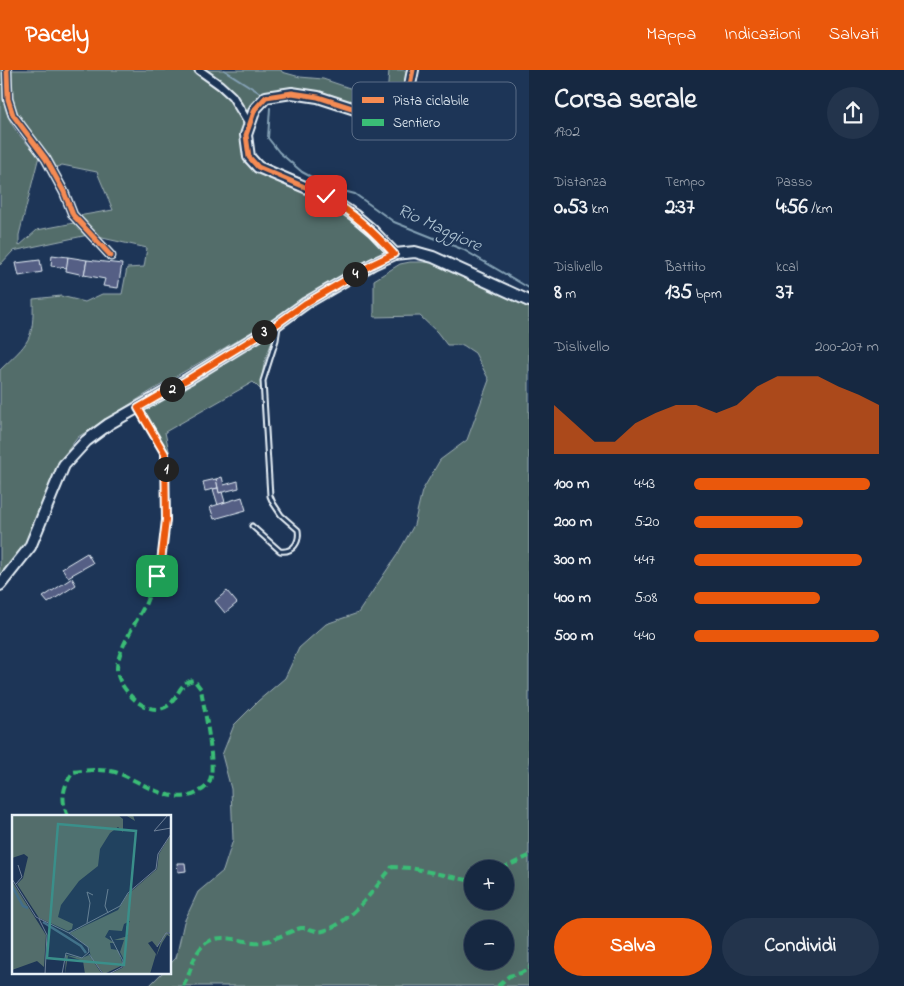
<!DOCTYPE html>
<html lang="it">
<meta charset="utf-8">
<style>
body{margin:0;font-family:"Indie Flower",sans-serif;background:#23344c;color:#f1f3f6;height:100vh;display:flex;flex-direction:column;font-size:19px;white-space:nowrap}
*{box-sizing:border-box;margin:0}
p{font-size:16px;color:#9ea6b1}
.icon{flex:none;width:28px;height:28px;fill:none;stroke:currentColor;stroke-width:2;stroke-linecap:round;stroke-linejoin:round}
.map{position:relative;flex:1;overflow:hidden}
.drawer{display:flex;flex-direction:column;background:#162841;width:375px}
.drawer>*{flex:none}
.buttons{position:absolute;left:464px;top:790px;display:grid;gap:10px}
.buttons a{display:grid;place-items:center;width:50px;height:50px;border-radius:50%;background:#162841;box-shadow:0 5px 20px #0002,0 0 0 1px #35445a;font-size:25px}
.pin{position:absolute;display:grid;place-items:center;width:42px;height:42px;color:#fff;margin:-21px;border-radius:10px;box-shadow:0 2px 8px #0006}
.km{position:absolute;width:25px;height:25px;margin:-12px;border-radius:50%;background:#222;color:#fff;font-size:14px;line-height:25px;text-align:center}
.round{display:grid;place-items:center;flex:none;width:52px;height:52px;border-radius:26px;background:#23344c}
.head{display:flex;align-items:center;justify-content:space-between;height:85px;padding:0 25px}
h1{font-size:28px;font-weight:800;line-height:38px}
.figures{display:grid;grid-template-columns:repeat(3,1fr);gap:8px;height:85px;padding:5px 25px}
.figures div{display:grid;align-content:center}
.figures b{font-size:21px;font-weight:800}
.figures small{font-size:14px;font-weight:400}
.figures p{font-size:14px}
.chart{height:140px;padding:10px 25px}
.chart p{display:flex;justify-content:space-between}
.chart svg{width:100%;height:90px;margin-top:5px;fill:#ea580c;opacity:.7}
.action{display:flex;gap:10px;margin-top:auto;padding:10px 25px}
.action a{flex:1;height:58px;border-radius:30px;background:#ea580c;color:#fff;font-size:20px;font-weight:800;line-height:58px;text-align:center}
.action a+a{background:#23344c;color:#f1f3f6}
ul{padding:0 25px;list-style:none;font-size:16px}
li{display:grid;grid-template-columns:80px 60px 1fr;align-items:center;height:38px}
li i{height:12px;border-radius:6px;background:#ea580c}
header{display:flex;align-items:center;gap:30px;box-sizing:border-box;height:70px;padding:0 25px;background:#ea580c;color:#fff}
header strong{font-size:24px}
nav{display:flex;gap:28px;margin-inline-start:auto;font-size:18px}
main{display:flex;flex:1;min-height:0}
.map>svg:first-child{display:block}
.green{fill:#536d6b;stroke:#9eafb2;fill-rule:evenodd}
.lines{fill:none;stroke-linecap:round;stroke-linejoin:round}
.stream{stroke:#85a2b6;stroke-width:2}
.building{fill:#545e85;stroke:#e8f1f8}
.lane-casing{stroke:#e8f1f8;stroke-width:7}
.street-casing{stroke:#e8f1f8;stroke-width:11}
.secondary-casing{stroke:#e8f1f8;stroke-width:14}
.lane{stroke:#1d3557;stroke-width:3}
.street{stroke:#1d3557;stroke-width:7}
.secondary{stroke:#1d3557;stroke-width:10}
.quiet{stroke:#3abd76;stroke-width:4;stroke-dasharray:8 4;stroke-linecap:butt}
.cycleway-casing{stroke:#1d3557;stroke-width:8}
.cycleway{stroke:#f68b52;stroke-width:5}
.route-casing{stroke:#fff;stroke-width:10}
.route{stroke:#ea580c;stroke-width:6}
.labels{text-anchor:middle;stroke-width:4;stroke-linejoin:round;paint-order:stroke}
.water-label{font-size:18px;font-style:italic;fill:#aec3d2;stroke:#1d3557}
.inset-river{fill:none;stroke:#436e8a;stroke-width:2.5}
.inset-road{fill:none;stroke:#6e8097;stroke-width:1}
.view{fill:#3a8f8a;fill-opacity:0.15;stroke:#3a8f8a;stroke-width:2.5}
.inset-edge{fill:none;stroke:#e8f1f8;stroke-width:2.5}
.key{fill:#1d3557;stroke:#5a6d87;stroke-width:1}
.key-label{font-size:14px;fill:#e8f1f8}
</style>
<header>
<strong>Pacely</strong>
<nav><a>Mappa</a><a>Indicazioni</a><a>Salvati</a></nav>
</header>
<main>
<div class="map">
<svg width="529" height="916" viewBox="0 0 529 916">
<rect width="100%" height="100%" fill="#1d3557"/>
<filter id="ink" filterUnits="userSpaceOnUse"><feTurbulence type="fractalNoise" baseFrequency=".02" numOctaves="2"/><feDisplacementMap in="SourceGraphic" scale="10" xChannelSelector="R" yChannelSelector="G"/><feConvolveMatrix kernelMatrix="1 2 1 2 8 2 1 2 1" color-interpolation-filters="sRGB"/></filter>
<g filter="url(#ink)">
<g class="green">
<path d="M0,0H3C0,43 9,56 39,86L19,165V176L37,160L74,153L88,165L13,181L0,195Z"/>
<path d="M9,0H194L229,29L245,55L242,77L245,93C279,110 317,123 349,144C363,154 375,170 386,183L151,321L78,367L58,393L25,475L0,507V300C29,272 34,271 33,229L61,226L85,232L102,224H122L127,198L144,197L147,178L98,167L78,146L113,140L97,102L62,95L54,98L38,72L15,44L10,21Z"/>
<path d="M205,0H281L282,2L300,7L323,9L385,30L387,27L389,0H410L403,35L398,41L390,45L357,36L264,24L248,46L235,23Z"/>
<path d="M410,192H433L529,238V916H149L163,902H170V894L176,888L184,852L198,822L223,801L233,770L231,719L222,685L234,655L258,631L285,608L299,578L326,554L358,543L397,485L414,455L422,421L440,390L467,370L489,310L475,283L463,275H447L437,262L420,246L374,247V210L400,194ZM472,799H505V831H472ZM472,859H505V891H472Z"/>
<path d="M275,262L264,294L260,319L253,312L165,362L169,381L168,386L142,340Z"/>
</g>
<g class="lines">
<g class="stream">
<path d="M224,0L260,23"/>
<path d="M270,38L268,68L279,82L302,102L332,118L355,124L394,152L464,180L529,218"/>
</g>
</g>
<g class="building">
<path d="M52,185L68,187L67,198L51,196Z"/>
<path d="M68,187L87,190L84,205L66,201Z"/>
<path d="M40,190L42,202L19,206L16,193Z"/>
<path d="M87,190L122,194L118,218L103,216L105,209L84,205Z"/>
<path d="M222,407L224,415L238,411L239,418L219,423L216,409Z"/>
<path d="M216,409L218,418L205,421L203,412Z"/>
<path d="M218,418L219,423L222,422L225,432L218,435L213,419Z"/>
<path d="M242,427L246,440L214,449L210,437Z"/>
<path d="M87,483L93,493L68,507L62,498Z"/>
<path d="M72,508L76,515L48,533L43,527Z"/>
<path d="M227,521L237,533L225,543L215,531Z"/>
<path d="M177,793H185L186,801L178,802Z"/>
</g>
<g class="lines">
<defs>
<g id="lane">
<path d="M138,339L165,384L166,450L161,492L157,506"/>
<path d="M252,456L280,481C293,483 300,472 298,460L281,445L273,433L270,426L263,311L276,270L278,257"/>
</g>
<g id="street">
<path d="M7,0L8,29L13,45L46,89L64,122L73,145L111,186"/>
<path d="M199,0L220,15L232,26L249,54"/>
</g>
<g id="secondary">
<path d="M395,184L372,160L354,145L326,126L258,97L249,87L246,65L255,39L266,27L292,23L318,27L355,39L381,53H394L402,48L406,35L413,0"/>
<path d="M0,515L30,477L64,395L86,371L109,354L188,309L277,254L306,233L373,194L395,184L415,182L433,187L529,231"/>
</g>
</defs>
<use href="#lane" class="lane-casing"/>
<use href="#street" class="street-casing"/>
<use href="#secondary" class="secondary-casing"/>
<use href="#lane" class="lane"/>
<use href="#street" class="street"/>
<use href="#secondary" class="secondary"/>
<g class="quiet">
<path d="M68,746C60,729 63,717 73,702C86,700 102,699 115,702C140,710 174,739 200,721C204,719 209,715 210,710C216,694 204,638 201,619L194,610C174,613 180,638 157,639C147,639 137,633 130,625C123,617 117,609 117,598C117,582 137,550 145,535C149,525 153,516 157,506"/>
<path d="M501,799L529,786"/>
<path d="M183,916C193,901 190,886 206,873C219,863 239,871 254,872C270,874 286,862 301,858C309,857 316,863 323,861C350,854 375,818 392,797L411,798L472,811"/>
<path d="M498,916L509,906L521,903L529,898"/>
</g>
<defs>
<g id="cycleway">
<path d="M7,0L8,29L13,45L46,89L64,122L73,145L111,186"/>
<path d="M395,184L372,160L354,145L326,126L258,97L249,87L246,65L255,39L266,27L292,23L318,27L355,39L381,53H394L402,48L406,35L413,0"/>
</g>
</defs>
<use href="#cycleway" class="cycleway-casing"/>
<use href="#cycleway" class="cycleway"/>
</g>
</g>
<g class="lines" filter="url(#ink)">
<defs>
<path id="route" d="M157,506L161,492L166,450L165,384L138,338L188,309L277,254L306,233L373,194L394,184C372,160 354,144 326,126"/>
</defs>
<use href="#route" class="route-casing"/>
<use href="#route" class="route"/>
</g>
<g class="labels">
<g class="water-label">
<text transform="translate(440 157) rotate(25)" y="6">Rio Maggiore</text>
</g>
</g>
<g transform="translate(12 745)">
<rect width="159" height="159" fill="#1d3557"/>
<path d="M0,0H121L123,6L115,1L106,0L111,4V17L106,12L98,18L88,34L86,51L67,66L49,90L46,102L61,109L60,114L56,116L27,103L5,69L11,63L16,42L12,39L0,43ZM159,19V118L155,117L159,122L155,120L150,128L144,142L150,123L145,132L140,126L136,128L144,139L138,159H98L110,153L112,150V145L108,137L112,125H102L116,121L114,112L118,106L112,109L110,116L97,115L93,122L103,128H98L99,134L106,135L111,150L92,159L79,143L77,133L58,118L106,95L115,80L145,54L147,39ZM0,66L34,120L32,152L25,146L0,155ZM54,140L70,143L77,140L90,159H73L71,146L56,141L53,159Z" fill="#536d6b"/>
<path class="inset-river" d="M0,71L11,91L16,93M31,107L69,131L74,138"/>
<path class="inset-road" d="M156,0L142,16L159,13M0,64L24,102L57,118L108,91L116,78L144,54L146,39L159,19M4,69L10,62L6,50M96,74L93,91L96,98M27,104L35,120L33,159M75,108L78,88L75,77L81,80M145,132L154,118H159M77,139L91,159M50,159L54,138L70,143L77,137L76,132L57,118M97,159L110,152L111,146L98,121"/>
<path class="view" d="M46,9L124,16L112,150L35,143Z"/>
<rect width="159" height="159" class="inset-edge"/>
</g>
<rect x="352" y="12" width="164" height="58" rx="8" class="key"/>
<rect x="362" y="27" width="22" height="6" fill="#f68b52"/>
<rect x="362" y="49" width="22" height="7" fill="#3abd76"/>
<g class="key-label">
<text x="393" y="35">Pista ciclabile</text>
<text x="393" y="57">Sentiero</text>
</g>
</svg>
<div class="buttons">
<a>+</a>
<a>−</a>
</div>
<div class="pin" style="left:157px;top:506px;background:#1e9e55"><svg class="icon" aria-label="arrive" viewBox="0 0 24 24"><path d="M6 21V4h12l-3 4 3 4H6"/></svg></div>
<div class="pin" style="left:326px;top:126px;background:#d93025"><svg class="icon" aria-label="check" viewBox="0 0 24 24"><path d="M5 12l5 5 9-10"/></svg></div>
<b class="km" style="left:166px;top:399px">1</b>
<b class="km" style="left:172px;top:319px">2</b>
<b class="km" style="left:264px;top:262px">3</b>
<b class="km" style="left:355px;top:204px">4</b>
</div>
<section class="drawer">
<div class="head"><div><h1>Corsa serale</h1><p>19:02</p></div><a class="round"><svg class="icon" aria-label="share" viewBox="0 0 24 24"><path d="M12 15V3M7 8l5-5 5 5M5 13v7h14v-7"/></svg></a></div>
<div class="figures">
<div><p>Distanza</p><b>0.53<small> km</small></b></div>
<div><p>Tempo</p><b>2:37</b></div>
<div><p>Passo</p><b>4:56<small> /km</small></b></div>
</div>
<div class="figures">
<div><p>Dislivello</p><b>8<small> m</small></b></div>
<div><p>Battito</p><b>135<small> bpm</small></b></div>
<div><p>kcal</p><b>37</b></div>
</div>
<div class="chart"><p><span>Dislivello</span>200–207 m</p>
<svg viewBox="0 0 160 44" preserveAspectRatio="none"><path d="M0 44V20L10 29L20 38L30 38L40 29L50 24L60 20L70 20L80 24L90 20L100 11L110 6L120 6L130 6L140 11L150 15L160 20V44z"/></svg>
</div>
<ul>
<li><b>100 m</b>4:43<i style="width:95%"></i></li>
<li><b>200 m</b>5:20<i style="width:59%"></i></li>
<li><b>300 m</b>4:47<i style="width:91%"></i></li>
<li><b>400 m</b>5:08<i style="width:68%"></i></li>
<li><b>500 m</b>4:40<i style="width:100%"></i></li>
</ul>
<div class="action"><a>Salva</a><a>Condividi</a></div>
</section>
</main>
